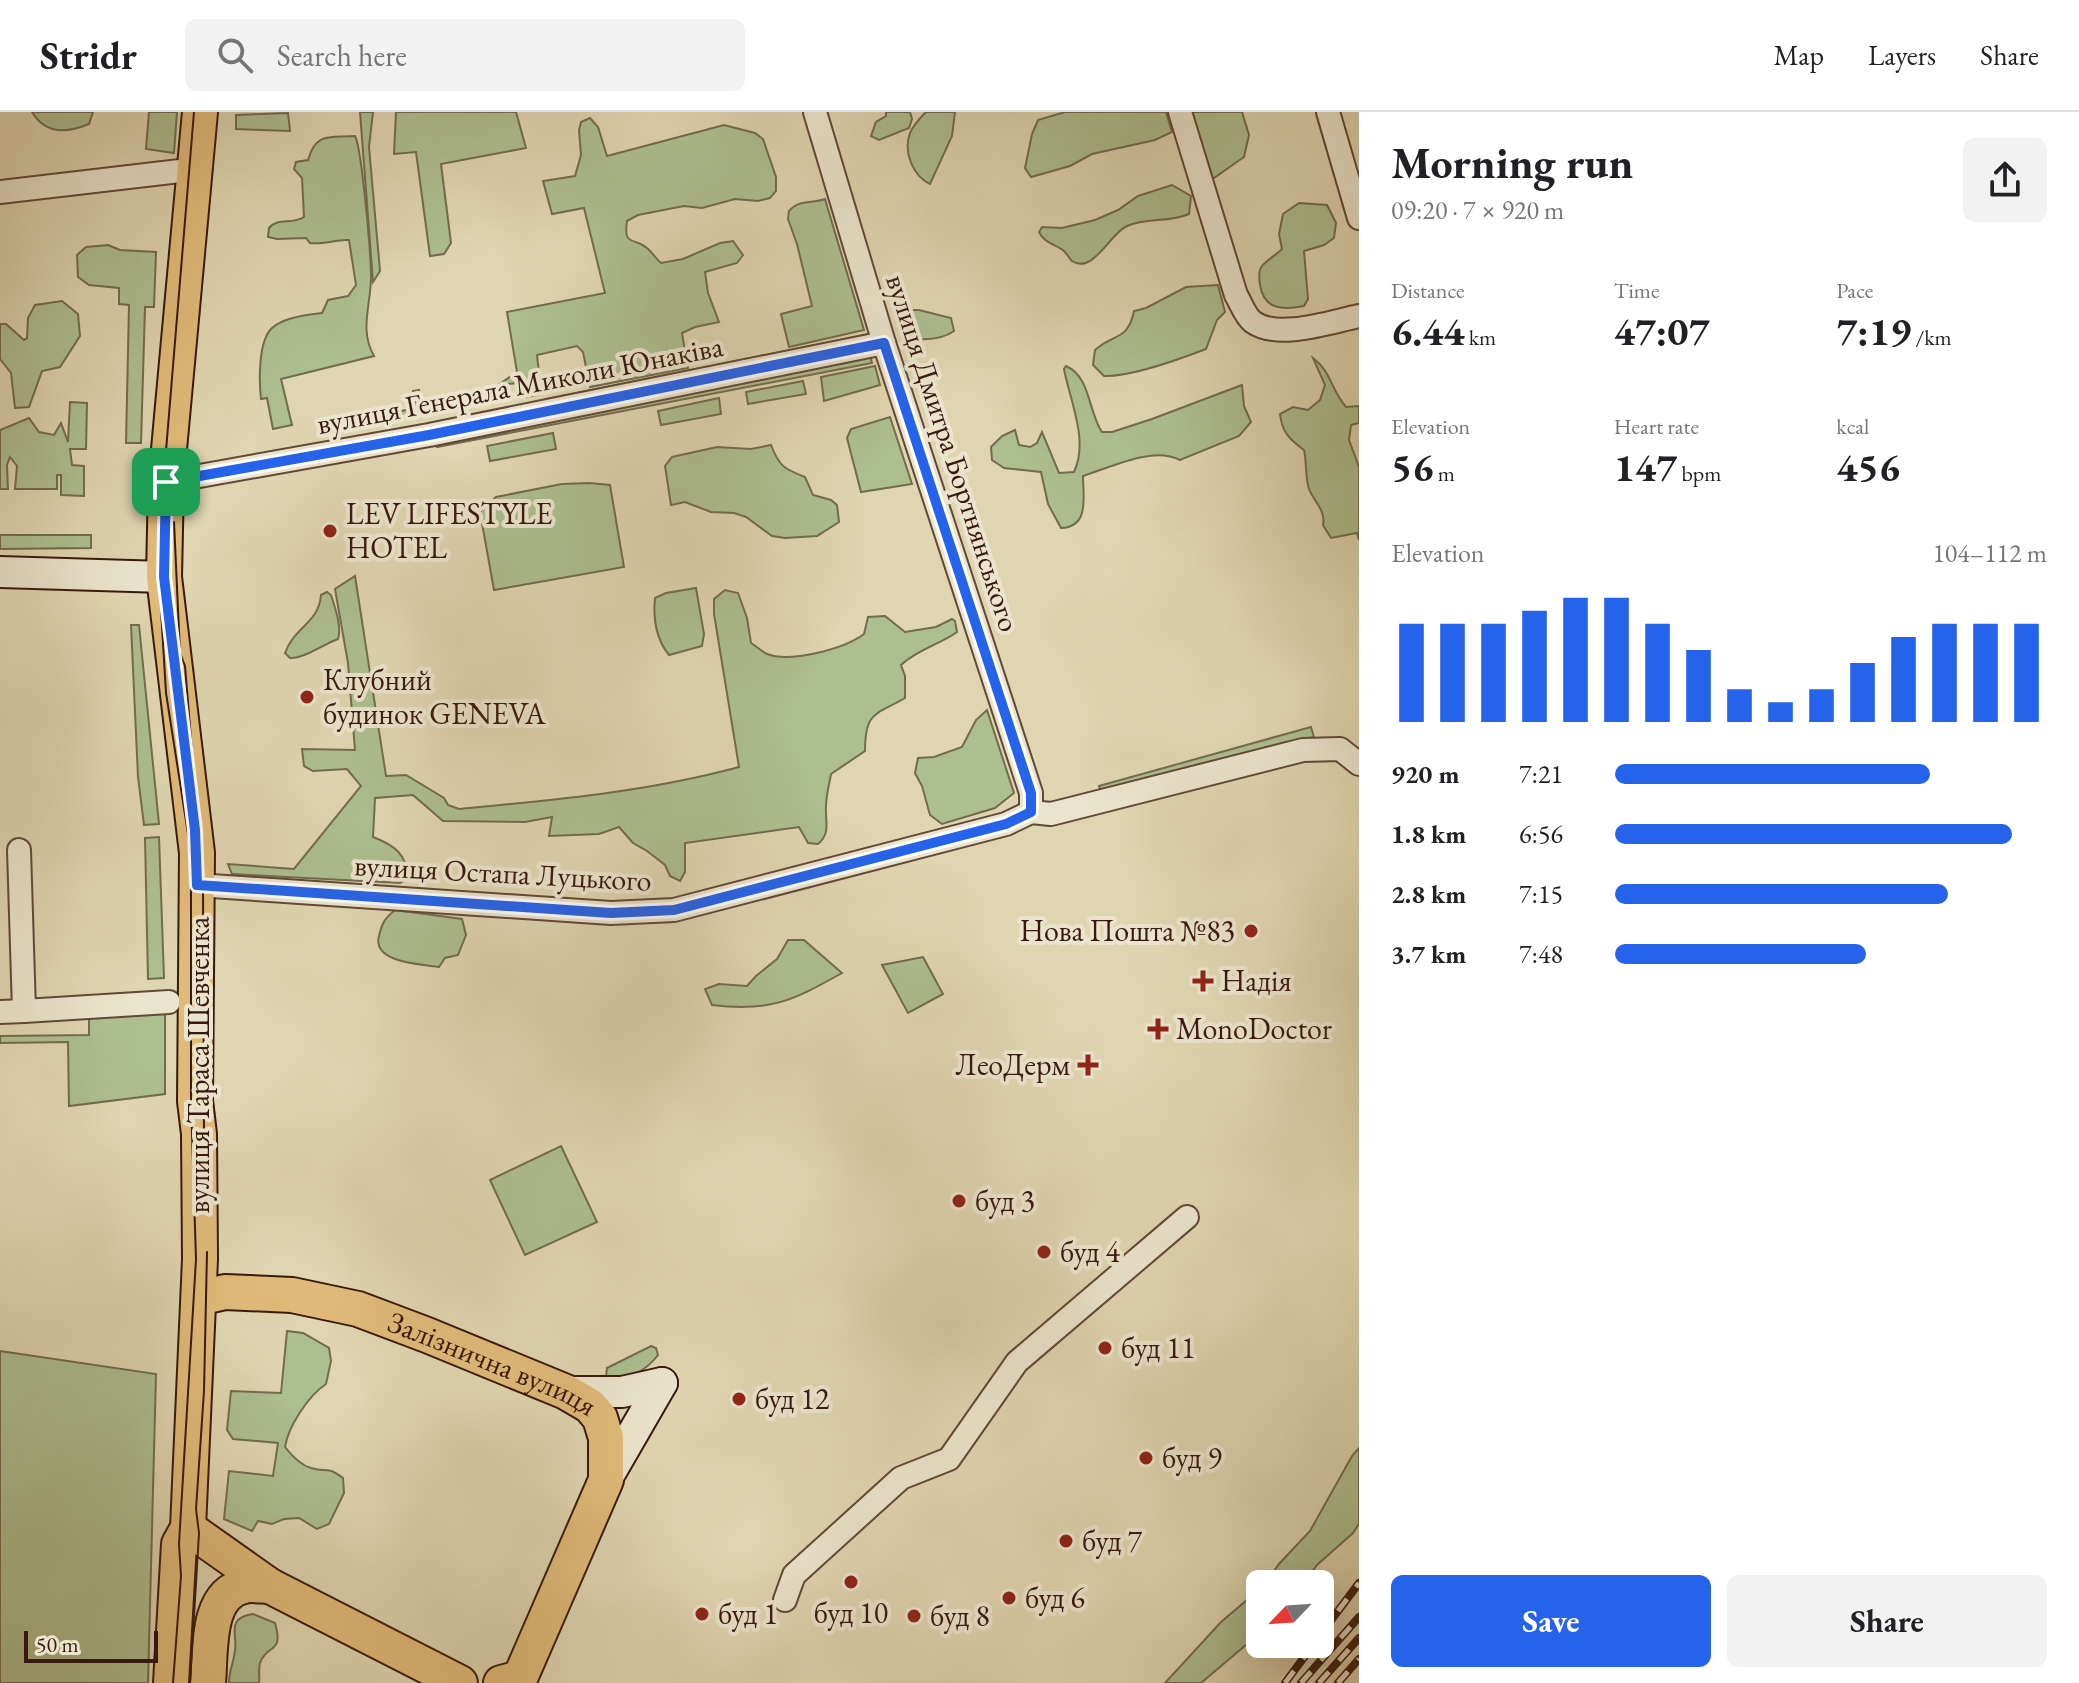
<!DOCTYPE html>
<meta charset="utf-8">
<style>
body{margin:0;font-family:"EB Garamond",serif;background:#f2f2f2;color:#202124;height:100vh;display:flex;flex-direction:column;font-size:30px;white-space:nowrap}
*{box-sizing:border-box;margin:0}
p{font-size:26px;color:#757577}
.icon{flex:none;width:44px;height:44px;fill:none;stroke:currentColor;stroke-width:2;stroke-linecap:round;stroke-linejoin:round}
.map{position:relative;flex:1;overflow:hidden}
.side{display:flex;flex-direction:column;background:#fff;width:720px}
.side>*{flex:none}
.needle{width:52px;rotate:245deg}
.controls{position:absolute;left:1246px;top:1458px;display:grid;gap:16px}
.controls a{display:grid;place-items:center;width:88px;height:88px;border-radius:12px;background:#fff;box-shadow:0 8px 32px #0002;font-size:40px}
.scale{position:absolute;left:24px;bottom:20px;width:134px;box-sizing:border-box;padding-left:8px;border:4px solid #38190e;border-top:0;font-size:22px;line-height:28px;white-space:nowrap;color:#38190e;-webkit-text-stroke:6px #eae4cc;paint-order:stroke}
.pin{position:absolute;display:grid;place-items:center;width:68px;height:68px;color:#fff;margin:-34px;border-radius:16px;box-shadow:0 4px 12px #0006}
.round{display:grid;place-items:center;flex:none;width:84px;height:84px;border-radius:12px;background:#f2f2f2}
.head{display:flex;align-items:center;justify-content:space-between;height:136px;padding:0 32px}
h1{font-size:44px;font-weight:700;line-height:60px}
.stats{display:grid;grid-template-columns:repeat(3,1fr);gap:12px;height:136px;padding:8px 32px}
.stats div{display:grid;align-content:center}
.stats b{font-size:40px;font-weight:700}
.stats small{font-size:22px;font-weight:400}
.stats p{font-size:22px}
.chart{height:224px;padding:16px 32px}
.chart p{display:flex;justify-content:space-between}
.chart svg{width:100%;height:144px;margin-top:8px;stroke:#2563eb;stroke-width:6}
.cta{display:flex;gap:16px;margin-top:auto;padding:16px 32px}
.cta a{flex:1;height:92px;border-radius:12px;background:#2563eb;color:#fff;font-size:32px;font-weight:700;line-height:92px;text-align:center}
.cta a+a{background:#f2f2f2;color:#202124}
ul{padding:0 32px;list-style:none;font-size:26px}
li{display:grid;grid-template-columns:128px 96px 1fr;align-items:center;height:60px}
li i{height:20px;border-radius:10px;background:#2563eb}
header{display:flex;align-items:center;gap:48px;box-sizing:border-box;height:112px;padding:0 40px;background:#fff;border-bottom:2px solid #e0e0e0}
header strong{font-size:38px}
nav{display:flex;gap:44px;margin-inline-start:auto;font-size:28px}
.search{width:560px;height:72px;background:#f2f2f2;display:flex;align-items:center;gap:20px;box-sizing:border-box;padding:0 28px;border-radius:12px;color:#757577;font-size:30px}
main{display:flex;flex:1;min-height:0}
.map>svg:first-child{display:block}
.green{fill:#adbe8f;stroke:#726c4e;stroke-width:2}
.lines{fill:none;stroke-linecap:round;stroke-linejoin:round}
.street-casing{stroke:#624836;stroke-width:26}
.secondary-casing{stroke:#38190e;stroke-width:34}
.primary-casing{stroke:#38190e;stroke-width:38}
.street{stroke:#eae4cc;stroke-width:22}
.secondary{stroke:#eae4cc;stroke-width:30}
.primary{stroke:#e0ba78;stroke-width:34}
.tram{stroke:#38190e;stroke-width:2}
.rail-casing{stroke:#38190e;stroke-width:8}
.rail{stroke:#eae4cc;stroke-width:5;stroke-dasharray:15;stroke-linecap:butt}
.route-casing{stroke:#fff;stroke-width:16}
.route{stroke:#2563eb;stroke-width:10}
.poi-dot{fill:#8f2418;stroke:#eae4cc;stroke-width:3}
.labels{text-anchor:middle;stroke-width:8;stroke-linejoin:round;paint-order:stroke}
.street-label{font-size:30px;fill:#38190e;stroke:#eae4cc}
.poi-label{font-size:30px;fill:#38190e;stroke:#eae4cc;text-anchor:start}
</style>
<header>
<strong>Stridr</strong>
<div class="search"><svg class="icon" aria-label="search" viewBox="0 0 24 24"><circle cx="10" cy="10" r="6"/><path d="M15 15l6 6"/></svg>Search here</div>
<nav><a>Map</a><a>Layers</a><a>Share</a></nav>
</header>
<main>
<div class="map">
<svg width="1359" height="1571" viewBox="0 0 1359 1571">
<rect width="100%" height="100%" fill="#dfd5b0"/>
<filter id="stains"><feTurbulence type="fractalNoise" baseFrequency=".0025" numOctaves="4"/><feColorMatrix values="0 0 0 0 .2 0 0 0 0 .09 0 0 0 0 .02 0 0 0 .5 -.17"/></filter>
<radialGradient id="worn" r=".72"><stop offset=".6" stop-color="#630" stop-opacity="0"/><stop offset="1" stop-color="#630" stop-opacity=".3"/></radialGradient>
<g class="green">
<path d="M32,0H93L89,12C67,21 46,23 32,0Z"/>
<path d="M149,0H177L174,41L146,37Z"/>
<path d="M360,0H373L369,35L380,159L373,170Z"/>
<path d="M396,0H516L526,36L441,52L451,131L444,142L430,144L416,40L394,42Z"/>
<path d="M886,0H910L912,7L909,16L879,28L871,24L876,10L886,4Z"/>
<path d="M926,0H955L952,24L930,72C913,64 903,40 910,21C913,14 920,6 926,0Z"/>
<path d="M1065,0H1166L1172,20L1155,28L1092,42L1070,54L1031,65L1025,56L1032,22L1038,8Z"/>
<path d="M1184,0H1242L1249,23L1244,45L1214,66H1206Z"/>
<path d="M288,1L290,19L236,17V3Z"/>
<path d="M590,6L598,15L607,44L724,13L755,21L763,27L776,65V79L770,86L758,89L735,87L702,96L684,94L638,103L627,109C623,135 634,125 647,136C652,140 655,146 661,151L683,147L720,131L733,129L743,143L737,151L705,160L708,181L719,210L695,215L682,221L688,256L590,275L583,240L577,234L537,243L540,269H538V283L527,285L518,271L498,273L517,260L507,200L605,181L584,96L552,102L543,69L575,64L581,43L579,18L581,10Z"/>
<path d="M355,24C362,37 371,144 371,165C371,193 359,218 374,244L281,267L292,313L273,317L267,286L261,287C259,269 258,229 272,216C284,205 307,203 322,201L328,188L348,184L356,173L349,128C336,127 323,133 310,131L306,126L277,127L268,125L269,116C278,105 292,113 304,105L302,66L294,57L296,50L308,48C316,20 329,26 355,24Z"/>
<path d="M1172,73L1191,84L1189,102C1169,111 1146,105 1127,114C1110,121 1093,163 1072,149C1069,146 1067,142 1064,139C1055,132 1044,131 1039,120L1042,115L1062,116L1095,108L1118,98L1138,84Z"/>
<path d="M825,87L864,218L789,235L781,202L812,194L797,132L788,107L789,99C799,87 812,92 825,87Z"/>
<path d="M1299,91L1327,93L1336,111L1334,126L1324,133L1304,139L1308,187L1304,194C1283,198 1264,198 1260,173C1259,167 1258,159 1262,154C1267,148 1276,143 1282,137L1279,122L1283,102Z"/>
<path d="M108,133L120,138L156,140L154,195H145L141,331H126L129,193L119,192V176L89,173L78,165L77,143L86,135Z"/>
<path d="M1218,173L1225,200L1217,208L1206,237C1180,247 1131,265 1104,264L1093,253L1095,238C1114,221 1128,229 1134,199L1146,196L1186,175Z"/>
<path d="M62,189L78,202L80,224L60,255L42,259L29,295L15,296L11,261L0,247V212H6L24,228L27,226L28,206L35,193Z"/>
<path d="M900,198H919L951,206L954,219C940,229 919,228 903,225L896,205Z"/>
<path d="M865,223L872,251L437,335L434,322L550,297L546,287Z"/>
<path d="M1313,246C1331,259 1331,278 1346,295L1359,294V311L1351,313L1349,328L1359,355V428L1357,421L1331,426L1323,413C1326,398 1314,390 1309,377C1305,365 1307,351 1304,338C1289,327 1282,320 1280,302L1293,295L1308,298L1320,288L1325,273Z"/>
<path d="M875,254L880,273L824,289L821,265Z"/>
<path d="M1066,254C1091,265 1088,300 1102,320H1112L1152,307L1242,273L1244,294L1251,310L1239,324L1180,348C1152,334 1112,355 1083,364C1083,384 1090,415 1061,416L1048,392L1041,360L1004,356L992,348L991,335L1002,324L1015,318L1019,333L1030,335L1037,331L1042,320L1059,361L1074,360C1089,329 1070,289 1064,257Z"/>
<path d="M803,269L806,282L748,292L746,280Z"/>
<path d="M419,278L425,302L329,322L328,314L416,296L413,279Z"/>
<path d="M719,286L721,302L661,313L658,299Z"/>
<path d="M70,290L87,291L86,337H70L72,353L84,354V384L61,383V363H57V377H15L17,354L10,345L7,353L8,377H0V318L29,306L39,320L54,323L61,311L68,330Z"/>
<path d="M890,305L912,372L861,380L847,326L851,317Z"/>
<path d="M553,321L556,337L490,349L487,334Z"/>
<path d="M771,333C779,354 784,357 805,365L813,383L831,388L837,393L839,410L817,424L785,426L772,424L746,405L734,401L711,400L685,390L671,393L665,354L672,345L717,335L751,337Z"/>
<path d="M589,371L610,373L624,455L494,478L480,400L496,385L562,372Z"/>
<path d="M0,423H91V436L0,437Z"/>
<path d="M355,464L386,664L406,663L444,686L448,693L459,697C553,688 647,680 739,655L714,502V487L725,478L738,481L747,506L751,531C756,534 761,539 767,542C790,551 844,537 864,522L868,505L885,504L905,520L936,515L952,507L955,509L957,520C939,533 918,537 901,553L905,564V586C876,603 865,599 865,639L831,662C829,673 826,684 826,695C825,710 831,721 818,732L808,731L799,715L685,731V760L680,769L670,764L665,753L647,739L633,731L619,715L599,722L549,724L552,705L525,710L443,709L413,683L375,686L373,725C394,733 407,742 408,766L400,771L232,762L228,752L294,757L361,674L347,657L313,659L304,654L302,637L355,638L348,551L335,477Z"/>
<path d="M696,476L704,522L702,534L669,543C656,527 653,506 655,486L666,481Z"/>
<path d="M327,480L331,483C335,496 342,514 338,527C324,532 303,547 290,546L285,541C294,515 319,511 321,483Z"/>
<path d="M131,513H139L159,712L144,713L138,665Z"/>
<path d="M987,598L1014,681L995,696L942,712L930,703L922,674L915,661L918,646L934,645L962,635L976,608Z"/>
<path d="M1311,615L1314,625L1101,680L1099,674Z"/>
<path d="M159,725L164,866L148,867L145,726Z"/>
<path d="M395,798L462,807L466,823L458,843L445,846L439,855C421,852 372,851 379,824C382,811 385,806 395,798Z"/>
<path d="M788,828H804L842,861C792,889 770,900 712,893L705,877L719,872L747,874L756,864L777,847Z"/>
<path d="M923,845L943,882L908,901L882,853Z"/>
<path d="M165,901V982L69,994L68,930L0,931V924L89,923V904Z"/>
<path d="M561,1034L597,1110L525,1143L490,1068Z"/>
<path d="M287,1219L303,1221L329,1236L331,1249L326,1272C308,1284 288,1315 285,1335C292,1344 300,1353 311,1356C327,1361 326,1353 343,1366L344,1381L329,1412L317,1417L299,1406L284,1407L272,1412L258,1409L252,1419L224,1407L229,1359L273,1364L278,1331L233,1327L227,1318L231,1279L281,1281Z"/>
<path d="M651,1234L656,1236L658,1243C645,1260 627,1268 606,1265L607,1256Z"/>
<path d="M0,1239L156,1262L148,1571H0Z"/>
<path d="M1359,1336V1412L1353,1421L1317,1453L1303,1472H1265L1279,1452L1310,1419L1352,1344Z"/>
<path d="M1260,1477V1521L1201,1571H1165L1221,1510Z"/>
<path d="M253,1502L275,1511C284,1543 267,1531 260,1551C258,1557 260,1565 259,1571H229C229,1558 234,1550 235,1538C238,1523 225,1506 253,1502Z"/>
</g>
<g class="lines">
<defs>
<g id="street">
<path d="M815,0L884,231L1031,681V700"/>
<path d="M1180,0L1236,183C1241,191 1245,204 1253,210C1278,228 1330,210 1359,204"/>
<path d="M1328,0L1359,106"/>
<path d="M0,80L197,57"/>
<path d="M166,370L429,323L884,231"/>
<path d="M1031,700L1051,702L1303,638L1340,637L1359,652"/>
<path d="M19,738L24,899L169,890"/>
<path d="M197,773L611,801L674,798L1006,712L1031,700"/>
<path d="M0,900L24,899"/>
<path d="M785,1488L794,1463L901,1366L949,1347L1017,1250L1187,1105"/>
</g>
<g id="secondary">
<path d="M0,460L164,465"/>
<path d="M566,1280H622L662,1271"/>
<path d="M606,1368L662,1271"/>
</g>
<g id="primary">
<path id="s1" d="M199,1186L225,1180L292,1183L358,1197L427,1223L566,1280L590,1294L600,1306L606,1326V1368L520,1566L501,1571"/>
<path d="M188,1416L270,1474L460,1571"/>
<path d="M171,1571L179,1432L188,1416L200,1147L199,1022L195,989L197,741L164,465L166,370L200,0"/>
<path d="M208,1571C211,1541 205,1482 244,1474C251,1472 262,1474 270,1474"/>
</g>
</defs>
<use href="#street" class="street-casing"/>
<use href="#secondary" class="secondary-casing"/>
<use href="#primary" class="primary-casing"/>
<use href="#street" class="street"/>
<use href="#secondary" class="secondary"/>
<use href="#primary" class="primary"/>
<g class="tram">
<path d="M174,410L180,541L185,554L203,773L204,1032"/>
<path d="M173,1571L181,1464L179,1432L196,1147L191,989V741L166,581L159,465L163,420L164,363L194,0"/>
<path d="M190,1571L199,1421L196,1397L204,1279L207,1140"/>
</g>
<defs>
<g id="rail">
<path d="M1320,1523L1359,1471"/>
<path d="M1285,1571L1314,1532"/>
<path d="M1301,1571L1359,1505"/>
<path d="M1319,1571L1359,1526"/>
<path d="M1338,1571L1359,1547"/>
</g>
</defs>
<use href="#rail" class="rail-casing"/>
<use href="#rail" class="rail"/>
</g>
<g class="lines">
<defs>
<path id="route" d="M884,231L1031,681V700L1006,712L674,798L611,801L197,773L195,718L164,465L166,370L429,323Z"/>
</defs>
<use href="#route" class="route-casing"/>
<use href="#route" class="route"/>
</g>
<g class="poi-dot">
<circle cx="330" cy="419" r="8"/>
<circle cx="307" cy="585" r="8"/>
<circle cx="1251" cy="819" r="8"/>
<path d="M1199 857h8v8h8v8h-8v8h-8v-8h-8v-8h8z"/>
<path d="M1154 905h8v8h8v8h-8v8h-8v-8h-8v-8h8z"/>
<path d="M1084 941h8v8h8v8h-8v8h-8v-8h-8v-8h8z"/>
<circle cx="959" cy="1089" r="8"/>
<circle cx="1044" cy="1140" r="8"/>
<circle cx="1105" cy="1236" r="8"/>
<circle cx="739" cy="1287" r="8"/>
<circle cx="1146" cy="1346" r="8"/>
<circle cx="1066" cy="1429" r="8"/>
<circle cx="851" cy="1470" r="8"/>
<circle cx="1009" cy="1486" r="8"/>
<circle cx="702" cy="1502" r="8"/>
<circle cx="914" cy="1504" r="8"/>
</g>
<g class="labels">
<g class="street-label">
<text transform="translate(520 273) rotate(-11)" y="10">вулиця Генерала Миколи Юнаківа</text>
<text transform="translate(953 341) rotate(72)" y="10">вулиця Дмитра Бортнянського</text>
<text transform="translate(503 761) rotate(3)" y="10">вулиця Остапа Луцького</text>
<text transform="translate(199 953) rotate(-90)" y="10">вулиця Тараса Шевченка</text>
<text dy="10" stroke="none"><textPath href="#s1" startOffset="306">Залізнична вулиця</textPath></text>
</g>
<g class="poi-label">
<text x="346" y="412">LEV LIFESTYLE<tspan x="346" dy="34">HOTEL</tspan></text>
<text x="323" y="578">Клубний<tspan x="323" dy="34">будинок GENEVA</tspan></text>
<text x="1235" y="829" text-anchor="end">Нова Пошта №83</text>
<text x="1221" y="879">Надія</text>
<text x="1176" y="927">MonoDoctor</text>
<text x="1070" y="963" text-anchor="end">ЛеоДерм</text>
<text x="975" y="1099">буд 3</text>
<text x="1060" y="1150">буд 4</text>
<text x="1121" y="1246">буд 11</text>
<text x="755" y="1297">буд 12</text>
<text x="1162" y="1356">буд 9</text>
<text x="1082" y="1439">буд 7</text>
<text x="1025" y="1496">буд 6</text>
<text x="851" y="1511" text-anchor="middle">буд 10</text>
<text x="718" y="1512">буд 1</text>
<text x="930" y="1514">буд 8</text>
</g>
</g>
<rect width="100%" height="100%" filter="url(#stains)"/>
<rect width="100%" height="100%" fill="url(#worn)"/>
</svg>
<div class="controls">
<a><svg class="needle" viewBox="-14 -14 28 28"><path d="M0-13l5 13h-10z" fill="#e53935"/><path d="M0 13l5-13h-10z" fill="#757577"/></svg></a>
</div>
<div class="scale">50 m</div>
<div class="pin" style="left:166px;top:370px;background:#1e9e55"><svg class="icon" aria-label="arrive" viewBox="0 0 24 24"><path d="M6 21V4h12l-3 4 3 4H6"/></svg></div>
</div>
<section class="side">
<div class="head"><div><h1>Morning run</h1><p>09:20 · 7 × 920 m</p></div><a class="round"><svg class="icon" aria-label="share" viewBox="0 0 24 24"><path d="M12 15V3M7 8l5-5 5 5M5 13v7h14v-7"/></svg></a></div>
<div class="stats">
<div><p>Distance</p><b>6.44<small> km</small></b></div>
<div><p>Time</p><b>47:07</b></div>
<div><p>Pace</p><b>7:19<small> /km</small></b></div>
</div>
<div class="stats">
<div><p>Elevation</p><b>56<small> m</small></b></div>
<div><p>Heart rate</p><b>147<small> bpm</small></b></div>
<div><p>kcal</p><b>456</b></div>
</div>
<div class="chart"><p><span>Elevation</span>104–112 m</p>
<svg viewBox="0 0 160 44" preserveAspectRatio="none"><path d="M5 44V14M15 44V14M25 44V14M35 44V10M45 44V6M55 44V6M65 44V14M75 44V22M85 44V34M95 44V38M105 44V34M115 44V26M125 44V18M135 44V14M145 44V14M155 44V14"/></svg>
</div>
<ul>
<li><b>920 m</b>7:21<i style="width:73%"></i></li>
<li><b>1.8 km</b>6:56<i style="width:92%"></i></li>
<li><b>2.8 km</b>7:15<i style="width:77%"></i></li>
<li><b>3.7 km</b>7:48<i style="width:58%"></i></li>
</ul>
<div class="cta"><a>Save</a><a>Share</a></div>
</section>
</main>
